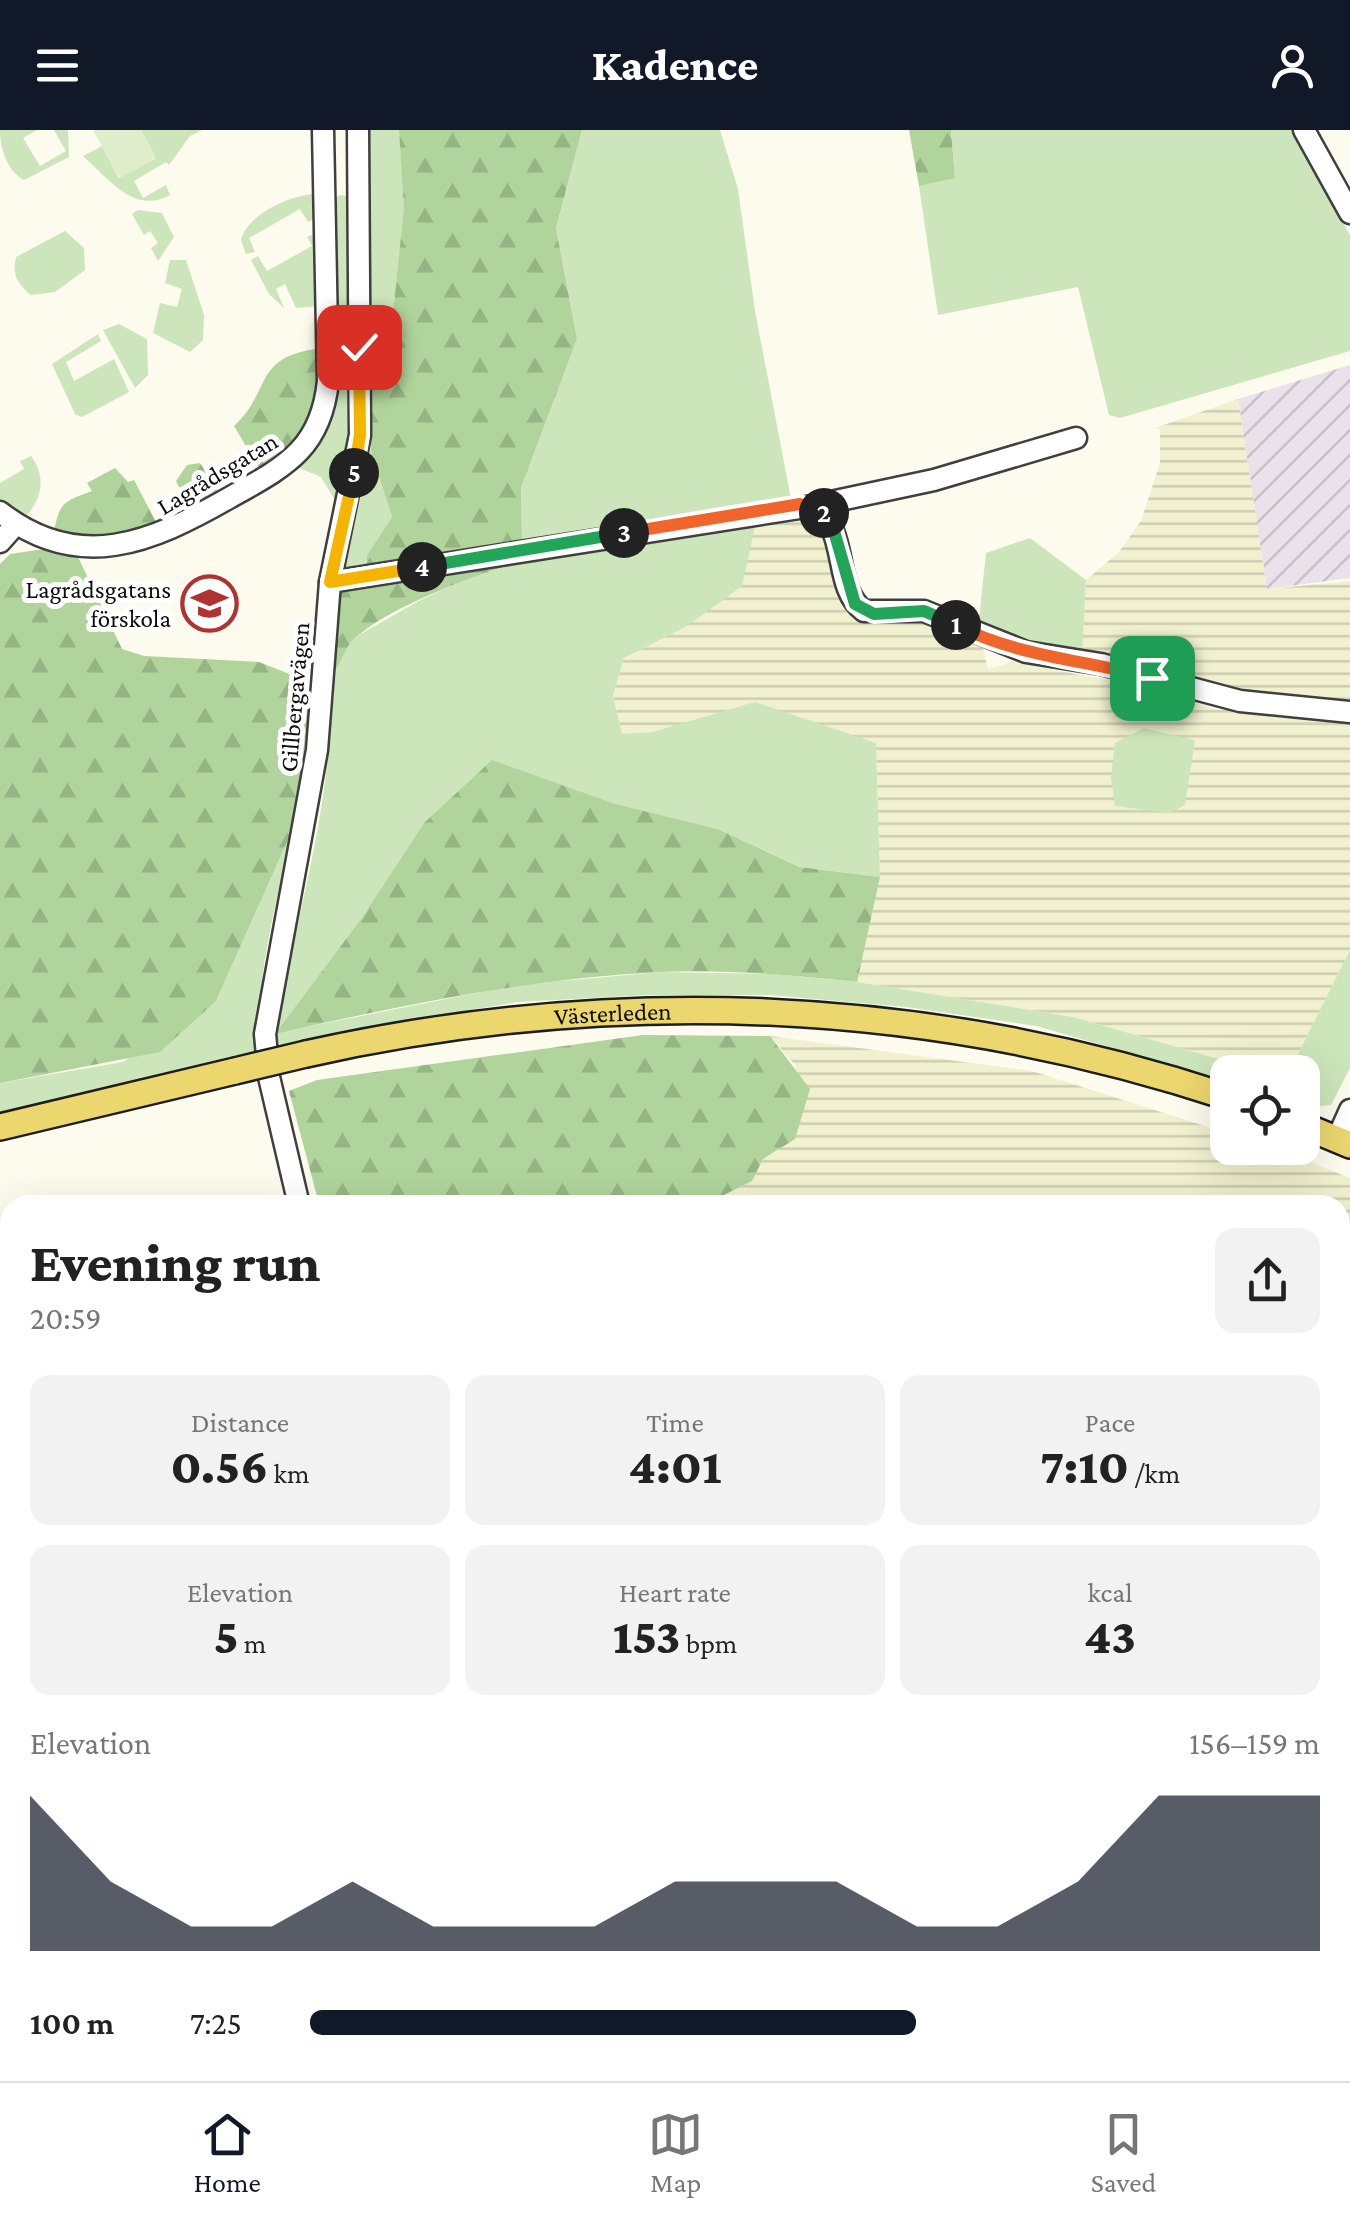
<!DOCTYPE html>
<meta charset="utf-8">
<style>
body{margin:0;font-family:"Crimson Pro",serif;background:#f2f2f2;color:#222;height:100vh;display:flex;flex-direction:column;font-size:38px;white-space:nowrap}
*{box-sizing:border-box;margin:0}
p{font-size:32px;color:#767676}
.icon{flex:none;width:55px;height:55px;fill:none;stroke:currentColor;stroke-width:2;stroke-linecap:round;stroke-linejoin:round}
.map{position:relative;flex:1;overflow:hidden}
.panel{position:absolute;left:0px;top:1065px;width:1350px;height:888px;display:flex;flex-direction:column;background:#fff;border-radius:30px 30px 0 0;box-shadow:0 10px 40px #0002}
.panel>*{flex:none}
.buttons{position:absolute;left:1210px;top:925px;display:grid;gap:20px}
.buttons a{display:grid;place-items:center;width:110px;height:110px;border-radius:20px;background:#fff;box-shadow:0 10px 40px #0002;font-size:50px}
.pin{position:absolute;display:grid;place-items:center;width:85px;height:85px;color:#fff;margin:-42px;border-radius:20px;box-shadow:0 5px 15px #0006}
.km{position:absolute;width:50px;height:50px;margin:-25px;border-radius:50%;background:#222;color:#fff;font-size:28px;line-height:50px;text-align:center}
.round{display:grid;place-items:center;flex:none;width:105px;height:105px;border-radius:20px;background:#f2f2f2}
.summary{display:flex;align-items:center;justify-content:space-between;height:170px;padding:0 30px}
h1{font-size:55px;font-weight:800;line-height:75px}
.metrics{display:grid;grid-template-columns:repeat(3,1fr);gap:15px;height:170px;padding:10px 30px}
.metrics div{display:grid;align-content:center;border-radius:20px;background:#f2f2f2;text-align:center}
.metrics b{font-size:50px;font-weight:800}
.metrics small{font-size:28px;font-weight:400}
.metrics p{font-size:28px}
.chart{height:280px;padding:20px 30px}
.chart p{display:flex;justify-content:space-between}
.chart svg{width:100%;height:180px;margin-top:10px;fill:#111827;opacity:.7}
ul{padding:0 30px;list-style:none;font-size:32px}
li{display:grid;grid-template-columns:160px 120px 1fr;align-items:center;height:75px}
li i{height:25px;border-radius:12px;background:#111827}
header{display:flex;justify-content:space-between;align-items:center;height:130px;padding:0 30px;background:#111827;color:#fff;font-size:45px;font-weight:800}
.menu{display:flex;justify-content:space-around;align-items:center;height:140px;border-top:2px solid #e0e0e0;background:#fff;font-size:28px;color:#767676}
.menu a{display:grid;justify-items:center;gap:5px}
.menu .selected{color:#111827}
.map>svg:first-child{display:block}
.industrial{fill:url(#industrial-furrows)}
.farmland{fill:url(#farmland-rules)}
.grass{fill:#cde5ba}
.forest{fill:url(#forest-firs)}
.pitch{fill:#dfedcb}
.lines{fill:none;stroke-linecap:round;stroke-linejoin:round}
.stream{stroke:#4486c1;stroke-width:4}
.minor-casing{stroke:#3f3f3f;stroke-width:25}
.major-casing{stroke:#1d1d1d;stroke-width:30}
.minor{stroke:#fff;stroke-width:20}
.major{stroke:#ecd66e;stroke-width:25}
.major-bridge-casing{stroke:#1d1d1d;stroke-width:30;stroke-linecap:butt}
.major-bridge{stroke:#ecd66e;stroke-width:25}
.split-1-casing{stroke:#fff;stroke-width:20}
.split-2-casing{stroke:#fff;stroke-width:20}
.split-3-casing{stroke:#fff;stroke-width:20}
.split-4-casing{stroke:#fff;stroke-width:20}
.split-5-casing{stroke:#fff;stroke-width:20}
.split-6-casing{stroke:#fff;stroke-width:20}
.split-1{stroke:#f0652b;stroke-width:12}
.split-2{stroke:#22a559;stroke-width:12}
.split-3{stroke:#f0652b;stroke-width:12}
.split-4{stroke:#22a559;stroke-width:12}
.split-5{stroke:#f5b400;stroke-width:12}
.split-6{stroke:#f5b400;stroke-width:12}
.labels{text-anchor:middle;stroke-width:10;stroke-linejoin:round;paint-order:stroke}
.street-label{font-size:25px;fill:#0c0c0c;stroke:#fff}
.poi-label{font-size:25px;fill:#0c0c0c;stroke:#fff;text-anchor:end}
</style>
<header><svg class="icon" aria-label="menu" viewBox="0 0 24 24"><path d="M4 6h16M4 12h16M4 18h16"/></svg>Kadence<svg class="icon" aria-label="person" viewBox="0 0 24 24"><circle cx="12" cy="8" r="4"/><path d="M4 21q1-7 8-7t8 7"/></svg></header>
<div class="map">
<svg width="1350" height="1951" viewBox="0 0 1350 1951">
<defs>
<pattern id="industrial-furrows" width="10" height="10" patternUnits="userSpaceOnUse" patternTransform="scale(2.5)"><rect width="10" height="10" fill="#eae1ea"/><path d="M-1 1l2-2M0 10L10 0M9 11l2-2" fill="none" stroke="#c8c0c8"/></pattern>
<pattern id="farmland-rules" width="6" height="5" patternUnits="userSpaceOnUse" patternTransform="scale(2.5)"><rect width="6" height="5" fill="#f1f0cf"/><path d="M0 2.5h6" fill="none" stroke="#cdcdb1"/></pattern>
<pattern id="forest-firs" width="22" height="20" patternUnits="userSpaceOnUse" patternTransform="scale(2.5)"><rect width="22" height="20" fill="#b0d49b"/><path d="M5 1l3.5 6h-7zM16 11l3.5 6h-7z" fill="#96b584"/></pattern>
</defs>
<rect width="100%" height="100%" fill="#fdfbed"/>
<path class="industrial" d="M1350,235V448L1267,459L1238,269Z"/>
<g class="farmland">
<path d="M1238,269L1267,459L1350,451V576L1251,568L1082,526L1086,450L1119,422L1141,391L1160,333V300L1155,298Z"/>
<path d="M834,377L855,460L878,475L978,499L988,539L1012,532L1134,555L1216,579L1350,591V820L1289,942H1264L1073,887L856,852L880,747L876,613L830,601L622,604L613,565L624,528L686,496L757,387Z"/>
<path d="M770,906L1032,941L1227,1003L1228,1018H1275L1350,1048V1177L1340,1176V1075H704L752,1051L763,1029L779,1020L796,936Z"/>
</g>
<g class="grass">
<path d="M0,0H37L23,8L40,36L66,21L54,0H68L69,27L24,50C7,41 0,18 0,0Z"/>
<path d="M141,0H202L190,6L169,35L166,32L134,51L143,68L166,55L170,65C134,85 109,49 83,26L102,16L119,48L156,28Z"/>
<path d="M369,0H399L405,78L393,183L369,211Z"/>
<path d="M582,0H720L738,59L755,181L791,369L522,414L521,358L577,209L556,98Z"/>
<path d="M951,0H1291L1350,105V221L1120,288L1109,285L1078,157L938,185L919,56L955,47Z"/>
<path d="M312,64L314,89L308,92L300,79L249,108L255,122L246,124L241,110C248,84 287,67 312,64Z"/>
<path d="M341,65L352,67V208L338,214L334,68Z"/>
<path d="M138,80L162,83L174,107L158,131L151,118L158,113L150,101L144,105L132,84Z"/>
<path d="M65,101L84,118L85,140L55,162L31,165C17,153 12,145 16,127Z"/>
<path d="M315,103L318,176L296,178L285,154L276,159L284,178L269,164L251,130L258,126L267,141L312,116L307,107Z"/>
<path d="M170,130H186L204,185L203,210L190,222L153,203L160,173L177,177L182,159L165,153Z"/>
<path d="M119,194L147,209L148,245L135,258L103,200Z"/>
<path d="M98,204L101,211L66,232L74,251L114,229L129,262L82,287L75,284L52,234Z"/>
<path d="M339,221L352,225L350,314L339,377L321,347L297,337L310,324L330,290Z"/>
<path d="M370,283L371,321L392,387L367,425V441L348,444L343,437Z"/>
<path d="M31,326C47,348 42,369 24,389L0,372V353L24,339L20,331Z"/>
<path d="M757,387L742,456L687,496L624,528L613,565L622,604L652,602L755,572L876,613L880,747L801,737L718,699L612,673L424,693L361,789L276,903L516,855L661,842L774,844L857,852L1073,887L1264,942H1228L1227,951L1036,896L906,877L769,865H649L518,872L365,898L275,920V904C292,807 322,710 329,612C332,579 328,535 353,510C363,501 380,494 392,486C502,420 633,409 757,387Z"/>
<path d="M1030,408L1086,450L1082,526L1050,524L978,499L986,423Z"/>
<path d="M1144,598L1195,610L1185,675L1169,683L1115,676L1111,647L1115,613Z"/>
<path d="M292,701C276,775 255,849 259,924L0,986V953L123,932L216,871Z"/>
<path d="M1350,820V938L1331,975L1303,978L1302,942H1289Z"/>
</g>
<g class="forest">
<path d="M399,0H582L556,98L577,209L521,358L522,414L367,441V425L392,387L371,321L369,211L393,183L404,78Z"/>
<path d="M909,0H951L955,48L919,56Z"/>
<path d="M316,219C321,285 310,301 261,341L234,296C271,263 253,227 316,219Z"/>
<path d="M200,333L219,363L192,379L176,351L187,335Z"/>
<path d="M115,338L128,352L134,350L158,396L99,408L54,401C60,373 62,372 92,361L87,353Z"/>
<path d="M44,419L78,427L122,519L144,526L259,532L297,547L311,578L292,701L216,871L160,922L0,953V434L10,424Z"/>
<path d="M544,425C494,438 390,474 353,510C345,518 340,534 334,544L336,472L344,456Z"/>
<path d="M492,630L612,673L718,699L800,737L880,747L857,852C791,845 724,839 659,842C528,849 402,875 275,904L361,789L424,693Z"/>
<path d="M643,905L770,906L810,959L795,1009L763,1029L752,1051L704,1075L319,1074L289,961L317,950Z"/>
<path d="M0,1297L10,1299V1800L0,1801Z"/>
</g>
<path class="pitch" d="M93,0H141L156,28L120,48Z"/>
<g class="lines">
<g class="stream">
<path d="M0,1119H10"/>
<path d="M1340,1192L1350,1193"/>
</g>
<defs>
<g id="minor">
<path d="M1304,0L1350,83"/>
<path d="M812,376C851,399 831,456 864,481H924L1026,522L1101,534L1240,571L1350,582"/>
<path d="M0,382C79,444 152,412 229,368C284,337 321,320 328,251L323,0"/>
<path d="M0,412L16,394"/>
<path d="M330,452L812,376L934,350L1076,308"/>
<path d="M1337,1009L1350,980"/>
<path d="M299,1075L269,947L265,904L317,620L330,452L360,305L358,0"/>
<path d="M0,1181L10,1180"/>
<path d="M1340,1917L1350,1918"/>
<path d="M633,1942L634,1951"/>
<path d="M837,1942V1951"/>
<path d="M441,1951L442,1942"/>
</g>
<g id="major">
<path id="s1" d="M306,924C615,855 926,867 1228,967"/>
<path d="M1302,995L1350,1015"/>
<path d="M0,997L235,941"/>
</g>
</defs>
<use href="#minor" class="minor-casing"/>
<use href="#major" class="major-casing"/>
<use href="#minor" class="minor"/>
<use href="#major" class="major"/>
<defs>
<path id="major-bridge" d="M235,941L306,924"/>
</defs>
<use href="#major-bridge" class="major-bridge-casing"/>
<use href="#major-bridge" class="major-bridge"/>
</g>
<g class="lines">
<defs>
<path id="split-1" d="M956,495C1018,527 1086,530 1152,548"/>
<path id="split-2" d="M824,383L834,401L855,474L874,484L924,481L956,495"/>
<path id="split-3" d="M624,403L800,374L824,383"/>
<path id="split-4" d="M422,437L624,403"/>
<path id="split-5" d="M354,343L330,452L422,437"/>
<path id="split-6" d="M354,343L360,305L359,217"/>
</defs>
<use href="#split-1" class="split-1-casing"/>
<use href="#split-2" class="split-2-casing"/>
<use href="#split-3" class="split-3-casing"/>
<use href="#split-4" class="split-4-casing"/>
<use href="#split-5" class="split-5-casing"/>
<use href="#split-6" class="split-6-casing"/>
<use href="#split-1" class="split-1"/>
<use href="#split-2" class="split-2"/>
<use href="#split-3" class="split-3"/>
<use href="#split-4" class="split-4"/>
<use href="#split-5" class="split-5"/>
<use href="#split-6" class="split-6"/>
</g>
<defs>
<symbol id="school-ring" viewBox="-11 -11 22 22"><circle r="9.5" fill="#fff" stroke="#af3431" stroke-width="1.5"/><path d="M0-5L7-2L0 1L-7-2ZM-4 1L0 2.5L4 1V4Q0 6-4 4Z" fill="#af3431"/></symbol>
</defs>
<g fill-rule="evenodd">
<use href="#school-ring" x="178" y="442" width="63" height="63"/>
</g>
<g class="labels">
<g class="street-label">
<text transform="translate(217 343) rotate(-31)" y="9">Lagrådsgatan</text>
<text transform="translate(294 567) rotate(-85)" y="9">Gillbergavägen</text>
<text dy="9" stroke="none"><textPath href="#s1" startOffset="310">Västerleden</textPath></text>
</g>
<g class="poi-label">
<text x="171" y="468">Lagrådsgatans<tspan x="171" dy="29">förskola</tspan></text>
</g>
</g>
</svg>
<div class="buttons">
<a><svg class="icon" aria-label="locate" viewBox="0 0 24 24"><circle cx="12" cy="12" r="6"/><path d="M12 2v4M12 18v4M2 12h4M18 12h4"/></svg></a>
</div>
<div class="pin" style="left:1152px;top:548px;background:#1e9e55"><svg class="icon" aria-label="arrive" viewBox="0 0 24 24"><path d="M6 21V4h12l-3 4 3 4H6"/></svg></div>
<div class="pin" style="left:359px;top:217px;background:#d93025"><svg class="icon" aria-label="check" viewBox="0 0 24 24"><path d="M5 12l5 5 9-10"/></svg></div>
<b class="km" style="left:956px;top:495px">1</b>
<b class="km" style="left:824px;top:383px">2</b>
<b class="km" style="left:624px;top:403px">3</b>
<b class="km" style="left:422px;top:437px">4</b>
<b class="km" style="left:354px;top:343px">5</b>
<section class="panel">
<div class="summary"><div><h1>Evening run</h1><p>20:59</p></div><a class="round"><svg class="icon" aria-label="share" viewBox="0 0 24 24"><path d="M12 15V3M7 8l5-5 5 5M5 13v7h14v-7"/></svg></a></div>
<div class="metrics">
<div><p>Distance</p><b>0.56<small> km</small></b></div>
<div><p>Time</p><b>4:01</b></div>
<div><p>Pace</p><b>7:10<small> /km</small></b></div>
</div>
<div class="metrics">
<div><p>Elevation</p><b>5<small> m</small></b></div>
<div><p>Heart rate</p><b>153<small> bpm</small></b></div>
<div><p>kcal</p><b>43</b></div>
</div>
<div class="chart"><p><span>Elevation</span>156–159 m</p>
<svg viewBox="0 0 160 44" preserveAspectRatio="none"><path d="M0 44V6L10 27L20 38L30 38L40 27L50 38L60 38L70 38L80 27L90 27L100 27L110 38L120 38L130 27L140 6L150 6L160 6V44z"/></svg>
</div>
<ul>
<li><b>100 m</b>7:25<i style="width:60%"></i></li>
</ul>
</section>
</div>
<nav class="menu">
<a class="selected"><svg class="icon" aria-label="home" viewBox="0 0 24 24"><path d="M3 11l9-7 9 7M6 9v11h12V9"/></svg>Home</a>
<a><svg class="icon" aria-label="map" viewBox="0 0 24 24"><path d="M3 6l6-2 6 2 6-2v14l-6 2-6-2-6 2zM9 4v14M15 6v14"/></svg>Map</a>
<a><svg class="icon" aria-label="saved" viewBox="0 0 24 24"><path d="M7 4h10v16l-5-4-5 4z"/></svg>Saved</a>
</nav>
